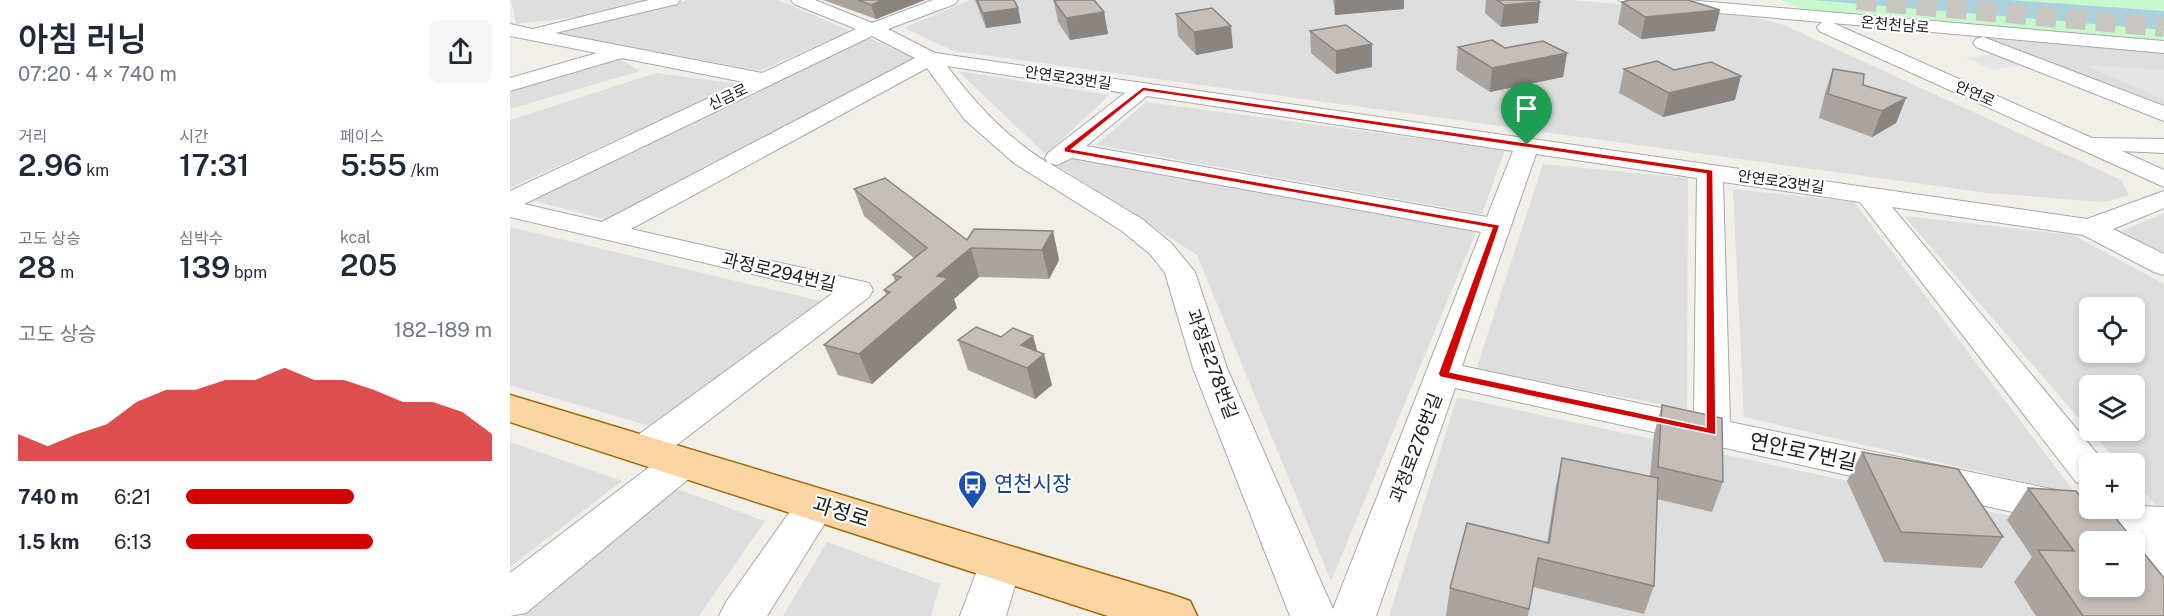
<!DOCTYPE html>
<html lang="ko">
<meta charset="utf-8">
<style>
body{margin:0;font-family:"Public Sans","Noto Sans KR",sans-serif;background:#f6f6f7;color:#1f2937;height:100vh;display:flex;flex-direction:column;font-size:22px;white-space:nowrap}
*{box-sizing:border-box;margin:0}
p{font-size:20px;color:#747a83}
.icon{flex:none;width:33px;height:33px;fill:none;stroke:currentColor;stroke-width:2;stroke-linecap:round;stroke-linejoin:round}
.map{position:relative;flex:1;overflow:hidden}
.panel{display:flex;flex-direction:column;background:#fff;width:510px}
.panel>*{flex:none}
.controls{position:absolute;left:1569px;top:297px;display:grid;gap:12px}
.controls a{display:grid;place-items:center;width:66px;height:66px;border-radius:9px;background:#fff;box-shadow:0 3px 9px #0003;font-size:30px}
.pin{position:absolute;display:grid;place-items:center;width:51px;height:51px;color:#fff;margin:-62px -26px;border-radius:50% 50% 50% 0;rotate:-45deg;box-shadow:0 0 6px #0007}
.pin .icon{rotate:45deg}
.round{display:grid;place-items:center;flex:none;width:63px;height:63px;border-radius:9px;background:#f6f6f7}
.head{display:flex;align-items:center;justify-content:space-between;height:102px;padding:0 18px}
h1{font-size:33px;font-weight:600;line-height:45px}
.stats{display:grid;grid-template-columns:repeat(3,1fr);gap:9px;height:102px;padding:6px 18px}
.stats div{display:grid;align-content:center}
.stats b{font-size:30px;font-weight:600}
.stats small{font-size:16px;font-weight:400}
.stats p{font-size:16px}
.chart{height:168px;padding:12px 18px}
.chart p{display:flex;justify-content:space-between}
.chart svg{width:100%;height:108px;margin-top:6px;fill:#d00403;opacity:.7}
ul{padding:0 18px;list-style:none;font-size:20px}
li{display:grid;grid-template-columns:96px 72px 1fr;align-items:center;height:45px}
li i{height:15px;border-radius:8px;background:#d00403}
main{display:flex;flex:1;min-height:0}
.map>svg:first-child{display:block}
.residential{fill:#dfdede;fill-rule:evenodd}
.park{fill:#c8f9cc}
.parking{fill:#e5e5e5}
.water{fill:#aad2de}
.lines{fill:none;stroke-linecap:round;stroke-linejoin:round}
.highway-tunnel{stroke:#c7c6c0;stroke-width:20;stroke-dasharray:20 10;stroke-linecap:butt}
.minor-casing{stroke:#a8a8a8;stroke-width:2}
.major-casing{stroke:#9d6b02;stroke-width:3}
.minor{fill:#fff;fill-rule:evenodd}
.major{fill:#fbd6a4;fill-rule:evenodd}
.wall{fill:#aaa39e}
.shaded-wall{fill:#8b8581}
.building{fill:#c6beb8;stroke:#8b8581;stroke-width:1.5;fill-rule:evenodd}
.route{fill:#d00403;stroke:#fff;stroke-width:1.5;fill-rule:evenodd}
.labels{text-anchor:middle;stroke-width:4.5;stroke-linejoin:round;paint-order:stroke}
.far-street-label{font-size:15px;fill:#212121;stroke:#fff}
.street-label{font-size:18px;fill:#212121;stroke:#fff}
.near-street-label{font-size:21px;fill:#212121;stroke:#fff}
.near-transit-label{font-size:21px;fill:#164399;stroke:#fff;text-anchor:start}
</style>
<main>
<section class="panel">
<div class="head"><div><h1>아침 러닝</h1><p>07:20 · 4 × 740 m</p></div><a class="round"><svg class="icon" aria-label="share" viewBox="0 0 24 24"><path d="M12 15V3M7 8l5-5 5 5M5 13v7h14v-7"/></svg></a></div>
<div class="stats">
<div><p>거리</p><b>2.96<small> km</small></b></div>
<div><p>시간</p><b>17:31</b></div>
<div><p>페이스</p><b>5:55<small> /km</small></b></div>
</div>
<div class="stats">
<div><p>고도 상승</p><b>28<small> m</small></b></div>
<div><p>심박수</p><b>139<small> bpm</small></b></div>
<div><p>kcal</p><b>205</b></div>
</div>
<div class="chart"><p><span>고도 상승</span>182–189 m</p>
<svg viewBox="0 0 160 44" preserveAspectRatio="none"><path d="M0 44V33L10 38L20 33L30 29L40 20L50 15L60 15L70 11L80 11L90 6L100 11L110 11L120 15L130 20L140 20L150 24L160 33V44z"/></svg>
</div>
<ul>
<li><b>740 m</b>6:21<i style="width:55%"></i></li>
<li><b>1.5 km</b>6:13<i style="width:61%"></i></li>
</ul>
</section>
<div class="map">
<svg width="1654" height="616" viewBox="0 0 1654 616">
<rect width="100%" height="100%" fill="#f1efe8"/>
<g class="residential">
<path d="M1,0H151L95,14L6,24Z"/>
<path d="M178,0H268L341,31L250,71L46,33Z"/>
<path d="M460,0H1063L1243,17L1274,25L1611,180L1619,195L1594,202L1478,193L444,51L394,28Z"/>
<path d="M357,37L404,58L99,220L20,200Z"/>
<path d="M1477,38L1654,52V107Z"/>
<path d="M110,59L130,71L0,109V92Z"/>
<path d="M448,71L599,95L536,155Z"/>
<path d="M146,73L229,84L0,188V120Z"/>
<path d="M636,102L995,150L972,214L586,145Z"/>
<path d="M560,158L966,232L821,581L687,255L548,166Z"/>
<path d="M1033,164L1178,178L1177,409L966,370Z"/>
<path d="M1223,189L1344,202L1566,494L1234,417Z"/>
<path d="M1654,213V258L1605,234Z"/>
<path d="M1394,216L1563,235L1654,284V506H1646L1625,481L1624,464L1609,463L1580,431L1624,430V386H1580L1579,430ZM1580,308H1624V352H1580Z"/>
<path d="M0,227L310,301L140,426L0,385Z"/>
<path d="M947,397L1603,538L1580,542V586H1624L1654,612V616H879Z"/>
<path d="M0,442L112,481L0,567Z"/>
<path d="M167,489L255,521L189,616H12Z"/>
<path d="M317,542L430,584L421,616H273Z"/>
</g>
<path class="park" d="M1271,0H1654V42L1302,14Z"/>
<g class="parking">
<path d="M1485,54L1517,64L1483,70L1456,58Z"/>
<path d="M1575,65L1654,70V100Z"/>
</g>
<path class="water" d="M1304,0H1500L1654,11V30Z"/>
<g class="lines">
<path class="highway-tunnel" d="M1347,0L1654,27"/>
<defs>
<g id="minor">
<path d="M139,0H170L167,4L45,33L252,73L346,29L284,4L281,0H305L362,23L423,0H448L445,4L378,29L425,53L1577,219L1654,191V208L1603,229L1654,254V275L1644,272L1573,235L1382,207L1594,462L1580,464V486L1566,482L1350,202L1213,182L1220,422L1580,497V508H1624V500L1630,506L1654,507V584C1631,576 1624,566 1624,542H1610L1606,535L945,388L866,616H780L683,368L655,273L641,255L612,231L504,163L454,119L417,68L121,229L359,283L363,290L359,297L147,460L134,464L121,460L115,450L121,440L323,293L0,217V191L233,82L112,58L0,91V78L87,53L0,36V24L23,29ZM362,36L405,58L92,222L14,204ZM437,66L615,93L538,153L535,158L538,163C497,138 466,104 437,66ZM637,96L1003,151L977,217L576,146ZM1026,154L1187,178L1184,415L952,366ZM562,158L971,232L823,609L717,368L685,272L661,243L632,219L539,163L547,165Z"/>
<path d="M1108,0H1177L1654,41V53L1323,23L1582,138L1654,139V153L1612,151L1654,170V187L1309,31L1307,27L1312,22L1117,5Z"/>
<path d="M1473,37L1654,106V121L1466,47L1463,43L1466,39Z"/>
<path d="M173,448L187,452L192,462L187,472L16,613L0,616V573L159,452Z"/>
<path d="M307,488L321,493L327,504L257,616H209L216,602L293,493Z"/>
<path d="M490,544L505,549L512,562L496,616H450L475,549Z"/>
</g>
<path id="major" d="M0,395L663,595L680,601L687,616H598L0,422Z"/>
</defs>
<use href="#minor" class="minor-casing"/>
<use href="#major" class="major-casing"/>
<use href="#minor" class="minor"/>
<use href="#major" class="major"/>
</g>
<g class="wall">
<path d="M313,0H415L366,19Z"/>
<path d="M465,0H504L508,8L511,23L476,28Z"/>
<path d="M823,0H894V9L825,15Z"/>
<path d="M976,0H1028V23L991,27L975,13Z"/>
<path d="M544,1L594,12L598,34L560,40L548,22Z"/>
<path d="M1112,2L1205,31L1131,39L1108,24Z"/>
<path d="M666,14L723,48L686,55L668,36Z"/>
<path d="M800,31L862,67L826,74L801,53Z"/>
<path d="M948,47L995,48L1057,53L1053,77L980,92L946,70Z"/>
<path d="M1114,69L1225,100L1153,117L1109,93Z"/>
<path d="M1323,69L1353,85L1396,98L1386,123L1362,137L1309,118L1315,93Z"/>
<path d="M344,189L457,240L543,231L549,260L539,279L469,277L444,299L447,308L362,384L328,375L314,345L376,295L374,290L385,281L383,275L404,258L354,216Z"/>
<path d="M523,336L527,351L542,385L525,399L458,370L448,340Z"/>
<path d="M1152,405L1213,482L1202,512L1147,499L1144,586L1134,614L1023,587L1018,616H936L940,588L1037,543L1046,486L1052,458L1140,476L1144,434Z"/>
<path d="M1352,452L1493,537L1472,568L1374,562L1337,481Z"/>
<path d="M1518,488L1585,515L1654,616H1526L1504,582L1522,557L1497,520Z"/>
</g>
<g class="shaded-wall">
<path d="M373,0H415L366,19L361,5Z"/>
<path d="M825,0H894V9L825,15Z"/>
<path d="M1030,2L1028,23L991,27L994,5Z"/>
<path d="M508,8L511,23L476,28L473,13Z"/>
<path d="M1210,10L1205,31L1131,39L1135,17Z"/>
<path d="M594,12L598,34L560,40L556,18Z"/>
<path d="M721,26L723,48L686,55L684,32Z"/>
<path d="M862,44V67L826,74V51Z"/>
<path d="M1057,53L1053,77L980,92L982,68Z"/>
<path d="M1231,76L1225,100L1153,117L1159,93Z"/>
<path d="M1396,98L1386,123L1362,137L1372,111Z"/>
<path d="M543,231L549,260L539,279L532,250Z"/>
<path d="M461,248L469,277L444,299L447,308L362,384L349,354L427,276Z"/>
<path d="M523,336L529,358L534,354L542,385L525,399L511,345Z"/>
</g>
<g class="building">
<path d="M348,0H373L361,5Z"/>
<path d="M467,0H504L508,8L473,13Z"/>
<path d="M549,0H584L594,12L556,18L544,1Z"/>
<path d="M987,0H1028L1030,2L994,5Z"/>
<path d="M1120,0H1178L1210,10L1135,17L1112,2Z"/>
<path d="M702,8L721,26L684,32L666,14Z"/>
<path d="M836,25L862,44L826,51L800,31Z"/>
<path d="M982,40L995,48L1033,41L1057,53L982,68L948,47Z"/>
<path d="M1147,61L1164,70L1201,62L1231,76L1159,93L1114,69Z"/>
<path d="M1323,69L1354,74L1353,85L1396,98L1372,111L1318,94Z"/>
<path d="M375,178L457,240L464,229L543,231L532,250L461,248L427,276L438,278L349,354L314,345L380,292L374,290L391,277L383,275L417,248L344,189Z"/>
<path d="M466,327L491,337L503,328L523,336L511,345L534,354L517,368L448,340Z"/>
<path d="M1152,405L1212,418L1213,482L1148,467Z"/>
<path d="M1352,452L1448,469L1493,537L1391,532Z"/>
<path d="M1052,458L1148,478L1144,586L1028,558L1019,609L940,588L957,523L1039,543Z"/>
<path d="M1518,488L1566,491L1585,515L1604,516L1654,578V616H1573L1528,550L1564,551ZM1580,542H1624V586H1580Z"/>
</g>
<path class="route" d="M633,87L1203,170L1206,435L930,377L928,374L982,228L554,152V148ZM634,91L1196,174V427L940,372L990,225L562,149Z"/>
<defs>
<symbol id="bus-pin" viewBox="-11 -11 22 30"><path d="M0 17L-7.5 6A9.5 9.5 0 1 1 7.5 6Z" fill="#1a4fb4" stroke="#fff"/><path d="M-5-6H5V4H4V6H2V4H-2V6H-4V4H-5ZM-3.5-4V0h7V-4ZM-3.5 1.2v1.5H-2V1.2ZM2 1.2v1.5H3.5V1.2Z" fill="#fff"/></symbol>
</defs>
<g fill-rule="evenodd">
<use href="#bus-pin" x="446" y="468" width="33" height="45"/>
</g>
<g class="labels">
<g class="far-street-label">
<text transform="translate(1385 25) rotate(5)" y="5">온천천남로</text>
<text transform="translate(558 78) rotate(8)" y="5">안연로23번길</text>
<text transform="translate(1465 94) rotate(24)" y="5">안연로</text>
<text transform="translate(218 97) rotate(-25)" y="5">신금로</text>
<text transform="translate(1271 182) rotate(8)" y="5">안연로23번길</text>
</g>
<g class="street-label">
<text transform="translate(269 272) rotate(13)" y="6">과정로294번길</text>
<text transform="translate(702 364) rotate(70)" y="6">과정로278번길</text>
<text transform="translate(906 448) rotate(-69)" y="6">과정로276번길</text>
</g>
<g class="near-street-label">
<text transform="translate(1293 452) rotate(12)" y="7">연안로7번길</text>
<text transform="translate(331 512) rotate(17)" y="7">과정로</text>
</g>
<g class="near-transit-label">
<text x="484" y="491">연천시장</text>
</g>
</g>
</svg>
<div class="controls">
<a><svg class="icon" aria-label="locate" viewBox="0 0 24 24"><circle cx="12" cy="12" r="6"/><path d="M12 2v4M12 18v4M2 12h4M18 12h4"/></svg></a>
<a><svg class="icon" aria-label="layers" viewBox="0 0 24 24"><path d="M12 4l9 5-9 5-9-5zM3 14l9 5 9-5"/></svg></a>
<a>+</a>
<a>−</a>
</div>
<div class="pin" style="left:1017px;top:145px;background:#1e9e55"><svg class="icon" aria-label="arrive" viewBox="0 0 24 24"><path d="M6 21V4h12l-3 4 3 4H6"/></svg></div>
</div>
</main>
